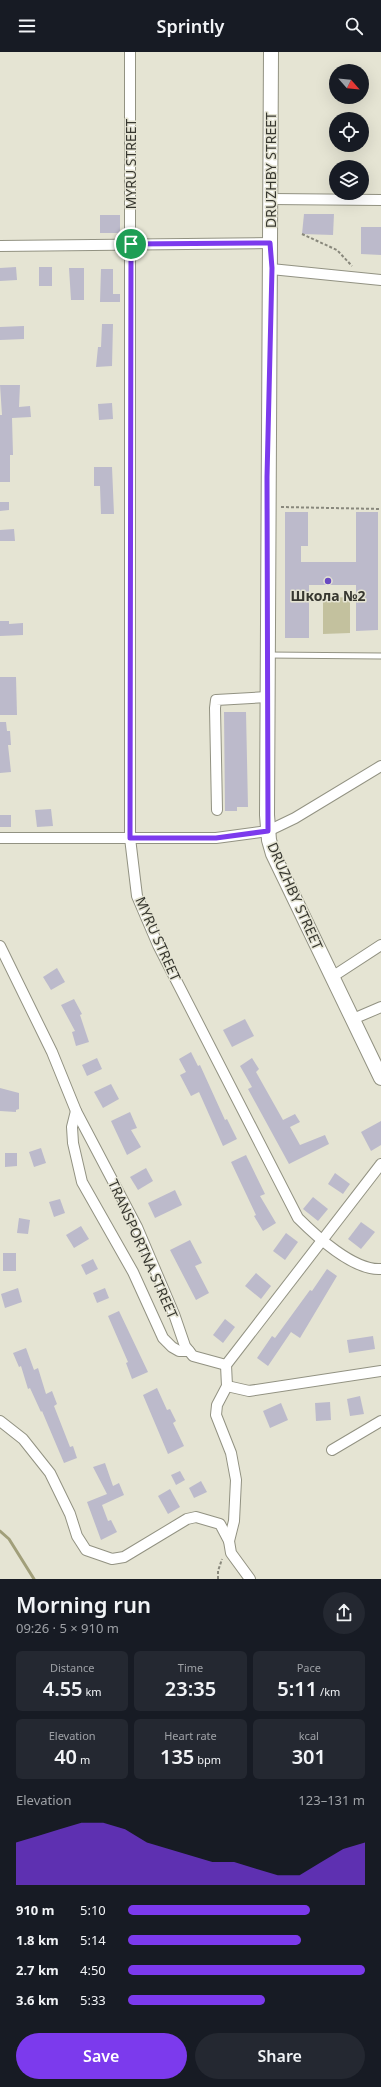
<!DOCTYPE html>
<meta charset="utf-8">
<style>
body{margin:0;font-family:"Noto Sans",sans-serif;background:#242831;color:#f1f3f6;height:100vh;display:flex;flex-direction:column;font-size:15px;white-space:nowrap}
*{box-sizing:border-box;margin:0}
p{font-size:13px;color:#9ea1a6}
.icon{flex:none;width:22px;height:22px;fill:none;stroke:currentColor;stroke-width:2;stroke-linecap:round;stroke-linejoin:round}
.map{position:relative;height:1527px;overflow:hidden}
.details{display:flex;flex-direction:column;background:#171b24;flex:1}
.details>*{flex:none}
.needle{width:26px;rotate:117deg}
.fabs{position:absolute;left:329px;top:12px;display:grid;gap:8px}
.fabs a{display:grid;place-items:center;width:40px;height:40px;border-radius:50%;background:#171b24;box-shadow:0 4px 16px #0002;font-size:20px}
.pin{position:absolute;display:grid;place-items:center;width:34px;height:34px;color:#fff;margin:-17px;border:2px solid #fff;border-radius:50%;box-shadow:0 1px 4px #0007}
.round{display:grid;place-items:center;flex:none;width:42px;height:42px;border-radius:21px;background:#242831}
.summary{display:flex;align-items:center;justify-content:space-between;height:68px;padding:0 16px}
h1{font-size:22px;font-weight:600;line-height:30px}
.metrics{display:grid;grid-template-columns:repeat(3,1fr);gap:6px;height:68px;padding:4px 16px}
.metrics div{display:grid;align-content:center;border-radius:6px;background:#242831;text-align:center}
.metrics b{font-size:20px;font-weight:600}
.metrics small{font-size:11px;font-weight:400}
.metrics p{font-size:11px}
.chart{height:112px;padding:8px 16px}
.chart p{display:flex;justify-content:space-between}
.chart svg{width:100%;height:72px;margin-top:4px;fill:#7c3aed;opacity:.7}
.primary-button{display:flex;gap:8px;margin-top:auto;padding:8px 16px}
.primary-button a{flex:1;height:46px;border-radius:24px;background:#7c3aed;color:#fff;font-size:16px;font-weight:600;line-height:46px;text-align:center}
.primary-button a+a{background:#242831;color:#f1f3f6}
ul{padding:0 16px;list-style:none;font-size:13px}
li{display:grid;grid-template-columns:64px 48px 1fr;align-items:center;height:30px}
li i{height:10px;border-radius:5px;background:#7c3aed}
header{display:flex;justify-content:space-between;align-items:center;height:52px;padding:0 16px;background:#171b24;font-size:18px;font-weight:600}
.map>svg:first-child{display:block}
.green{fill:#c3c19e}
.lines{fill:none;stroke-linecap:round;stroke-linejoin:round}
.stream{stroke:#a19f7a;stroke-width:3}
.building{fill:#bcbacb}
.lane-casing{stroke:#929282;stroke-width:7}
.street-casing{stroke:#929282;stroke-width:12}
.secondary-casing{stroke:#929282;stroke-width:16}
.path{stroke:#89887c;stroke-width:2;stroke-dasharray:3 2;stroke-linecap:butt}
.lane{stroke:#fff;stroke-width:5}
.street{stroke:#fff;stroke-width:10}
.secondary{stroke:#fff;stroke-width:14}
.route-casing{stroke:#fff;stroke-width:8}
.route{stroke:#7c3aed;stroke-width:5}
.poi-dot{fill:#694ac2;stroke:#e5e4d3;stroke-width:1.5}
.labels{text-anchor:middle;stroke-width:3;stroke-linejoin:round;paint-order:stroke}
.street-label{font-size:14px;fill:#373730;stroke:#e5e4d3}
.poi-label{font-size:14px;font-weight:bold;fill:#373730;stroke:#e5e4d3}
</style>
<header><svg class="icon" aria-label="menu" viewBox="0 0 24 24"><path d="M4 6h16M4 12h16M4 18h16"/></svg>Sprintly<svg class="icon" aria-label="search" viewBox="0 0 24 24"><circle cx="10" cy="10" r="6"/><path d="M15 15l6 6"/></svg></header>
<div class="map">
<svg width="381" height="1527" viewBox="0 0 381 1527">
<rect width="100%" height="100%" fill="#e5e4d3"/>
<path class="green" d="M350,545V581L323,582V546Z"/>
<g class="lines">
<path class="stream" d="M0,1479L9,1487L34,1527"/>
</g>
<g class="building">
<path d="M304,162H334L333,183L302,182Z"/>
<rect x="100" y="163" width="20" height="18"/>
<path d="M361,175H381V203L361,202Z"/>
<path d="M16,215L17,228L0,229V216Z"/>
<rect x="39" y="215" width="13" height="19"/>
<path d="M69,216H84V248H71Z"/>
<path d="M101,217H113V242H120V250H100Z"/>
<path d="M102,272H113L112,314L96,315L98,295H101Z"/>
<path d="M24,274V287L0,288V275Z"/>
<path d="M0,333H20L19,355L30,354L31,365L12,366L13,403H10V430H0V363H2Z"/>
<path d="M112,351L113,367L99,368L98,352Z"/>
<path d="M94,415H112L114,462H101L100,434H94Z"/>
<path d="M0,450H9V458L0,459Z"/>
<path d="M285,460H308V494H301V510H356V460H378V578L356,579V533H309V586H285Z"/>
<path d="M14,477L15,489H0V478Z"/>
<path d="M0,569H9V572L23,571V583L0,584Z"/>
<path d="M0,625H16L17,663H0Z"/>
<path d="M224,660H246L248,755H237V759H225Z"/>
<path d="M0,670H6L7,679H10L11,693H8L11,720L0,721Z"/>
<path d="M51,757L53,774L37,775L35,758Z"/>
<rect x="0" y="763" width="11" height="12"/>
<path d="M57,916L65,930L51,938L43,925Z"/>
<path d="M74,947L82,962L80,963L89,990L76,994L72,980L75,979L61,953Z"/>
<path d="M245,967L254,984L232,995L223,978Z"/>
<path d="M191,1000L198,1014L200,1013L225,1068L227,1067L237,1087L223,1094L199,1040L191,1044L180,1023L186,1020L179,1007Z"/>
<path d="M97,1006L102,1017L87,1024L82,1013Z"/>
<path d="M252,1006L259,1017L256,1020L283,1068L295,1062L300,1070L290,1075L300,1093L325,1083L329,1092L289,1112L248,1037L252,1035L240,1014Z"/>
<path d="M111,1032L119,1047L103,1056L94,1040Z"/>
<path d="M0,1036L19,1041V1057L16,1058V1060L0,1059Z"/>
<path d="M130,1060L137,1076L131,1078L141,1095L127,1103L111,1069Z"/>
<path d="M381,1069V1093L371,1099L361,1080Z"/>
<path d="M41,1096L46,1111L34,1115L29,1100Z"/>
<path d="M5,1101H17V1114L5,1115Z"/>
<path d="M246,1103L265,1142L260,1144L276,1171L263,1179L254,1164L256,1163L231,1110Z"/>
<path d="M146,1116L153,1129L138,1138L130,1125Z"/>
<path d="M335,1121L350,1132L343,1142L328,1132Z"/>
<path d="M175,1138L182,1153L155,1166L148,1151Z"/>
<path d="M313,1145L328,1157L318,1169L303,1157Z"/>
<path d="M60,1147L65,1161L54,1165L49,1150Z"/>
<path d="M19,1166L30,1168L28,1182L17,1181Z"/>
<path d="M361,1170L375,1180L361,1197L348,1187Z"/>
<path d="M81,1174L89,1187L74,1196L66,1183Z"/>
<path d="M286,1181L298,1190L285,1208L273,1199Z"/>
<path d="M190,1188L202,1211L195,1214L209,1241L196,1248L170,1198Z"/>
<rect x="3" y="1201" width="13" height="18"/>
<path d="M93,1207L98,1217L86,1223L81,1213Z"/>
<path d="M327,1217L337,1224L300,1286L291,1280L268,1314L257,1306L272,1284L275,1286L310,1238L312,1239Z"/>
<path d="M256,1221L271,1234L261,1247L245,1234Z"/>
<path d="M18,1236L22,1250L5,1256L1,1242Z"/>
<path d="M105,1236L109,1246L97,1251L93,1241Z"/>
<path d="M119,1259L148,1320L132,1327L126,1311L128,1310L108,1264Z"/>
<path d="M225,1267L235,1275L223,1291L213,1283Z"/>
<path d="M373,1284L375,1297L349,1301L347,1288Z"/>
<path d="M26,1296L34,1318L38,1316L46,1342L52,1339L57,1352L54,1354L70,1395L73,1394L77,1406L64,1411L42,1359L41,1360L30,1336L28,1337L21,1314L19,1315L13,1301Z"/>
<path d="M157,1336L167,1358L170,1357L176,1369L173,1371L184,1394L168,1402L143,1343Z"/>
<path d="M360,1344L364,1362L350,1364L347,1347Z"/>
<path d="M330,1350L331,1368L316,1369L315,1351Z"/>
<path d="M281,1351L288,1368L270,1376L263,1359Z"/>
<path d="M105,1411L113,1434L119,1431L124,1443L102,1453L108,1469L111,1468L117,1480L101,1488L87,1450L107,1442L93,1415Z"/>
<path d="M180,1419L185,1428L176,1433L171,1423Z"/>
<path d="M201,1429L207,1440L194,1446L189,1436Z"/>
<path d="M170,1437L180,1455L168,1462L158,1444Z"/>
</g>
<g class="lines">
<defs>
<path id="lane" d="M268,603L381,604"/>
<g id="street">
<path d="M130,0V786L137,844L158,893L298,1166C316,1184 354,1219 381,1217"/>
<path d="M271,147L381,148"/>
<path d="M0,194L270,191"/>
<path d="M271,217L381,228"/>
<path d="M217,758L215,656L216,648L267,645"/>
<path d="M0,786H216L268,779L295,766L381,714"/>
<path d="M0,894L52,1000L76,1059L137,1175L174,1262L185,1294L193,1304L226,1313"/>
<path d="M332,925L381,893"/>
<path d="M353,967L381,955"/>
<path d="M76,1059L72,1075L73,1091L82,1130L133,1220L163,1286L172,1295L179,1299H189"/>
<path d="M226,1313L381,1112"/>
<path d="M226,1313L227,1334L217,1353L216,1363L231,1401L236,1428L234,1469L229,1489"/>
<path d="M227,1334L249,1339L381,1319"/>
<path d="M0,1369L23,1387L50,1421L70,1462L77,1484L86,1498L112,1507L124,1505L187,1467L196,1465L220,1472L229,1489L231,1501L250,1527"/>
<path d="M332,1398L381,1369"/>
</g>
<path id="secondary" d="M271,0C271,254 267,508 267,763L269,788L273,802L381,1026"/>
</defs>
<use href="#lane" class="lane-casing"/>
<use href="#street" class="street-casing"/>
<use href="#secondary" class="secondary-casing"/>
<g class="path">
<path d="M302,182L337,198L352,214"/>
<path d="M281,455L381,457"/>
<path d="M218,1527V1519L222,1507"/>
</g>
<use href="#lane" class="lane"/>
<use href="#street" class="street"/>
<use href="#secondary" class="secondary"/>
</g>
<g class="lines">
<defs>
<path id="route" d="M270,191L272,216L267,425L268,779L216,786H130L131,192Z"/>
</defs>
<use href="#route" class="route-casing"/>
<use href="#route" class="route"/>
</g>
<circle class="poi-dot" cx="328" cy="529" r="4"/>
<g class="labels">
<g class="street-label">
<text transform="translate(131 112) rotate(-90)" y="5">MYRU STREET</text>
<text transform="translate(271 118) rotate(-90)" y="5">DRUZHBY STREET</text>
<text transform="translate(295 844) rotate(66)" y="5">DRUZHBY STREET</text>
<text transform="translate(158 887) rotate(66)" y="5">MYRU STREET</text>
<text transform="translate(143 1197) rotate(66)" y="5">TRANSPORTNA STREET</text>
</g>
<g class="poi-label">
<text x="328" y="549">Школа №2</text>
</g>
</g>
</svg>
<div class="fabs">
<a><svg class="needle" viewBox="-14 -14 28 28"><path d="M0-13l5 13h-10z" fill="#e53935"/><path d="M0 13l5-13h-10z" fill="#9ea1a6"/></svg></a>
<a><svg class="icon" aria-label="locate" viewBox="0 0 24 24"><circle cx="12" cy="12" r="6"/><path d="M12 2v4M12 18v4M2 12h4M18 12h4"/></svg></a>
<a><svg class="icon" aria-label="layers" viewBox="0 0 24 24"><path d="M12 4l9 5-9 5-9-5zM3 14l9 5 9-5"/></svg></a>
</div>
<div class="pin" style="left:131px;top:192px;background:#1e9e55"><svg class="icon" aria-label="arrive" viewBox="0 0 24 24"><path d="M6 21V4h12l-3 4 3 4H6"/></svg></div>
</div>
<section class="details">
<div class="summary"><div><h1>Morning run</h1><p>09:26 · 5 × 910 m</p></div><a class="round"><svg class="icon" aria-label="share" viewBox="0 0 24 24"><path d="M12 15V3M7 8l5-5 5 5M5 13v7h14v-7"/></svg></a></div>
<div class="metrics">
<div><p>Distance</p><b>4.55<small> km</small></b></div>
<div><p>Time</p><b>23:35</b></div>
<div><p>Pace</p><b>5:11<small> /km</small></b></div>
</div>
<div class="metrics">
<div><p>Elevation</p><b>40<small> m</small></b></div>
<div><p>Heart rate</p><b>135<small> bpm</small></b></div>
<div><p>kcal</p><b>301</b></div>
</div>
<div class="chart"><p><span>Elevation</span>123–131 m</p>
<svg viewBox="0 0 160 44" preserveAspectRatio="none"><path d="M0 44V18L10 14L20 10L30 6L40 6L50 10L60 18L70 22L80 26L90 30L100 30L110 34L120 38L130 38L140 30L150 22L160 18V44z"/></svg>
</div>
<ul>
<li><b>910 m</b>5:10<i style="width:77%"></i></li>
<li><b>1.8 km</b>5:14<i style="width:73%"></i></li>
<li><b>2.7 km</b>4:50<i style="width:100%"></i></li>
<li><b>3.6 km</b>5:33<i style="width:58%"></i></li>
</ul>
<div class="primary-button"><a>Save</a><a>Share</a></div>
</section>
